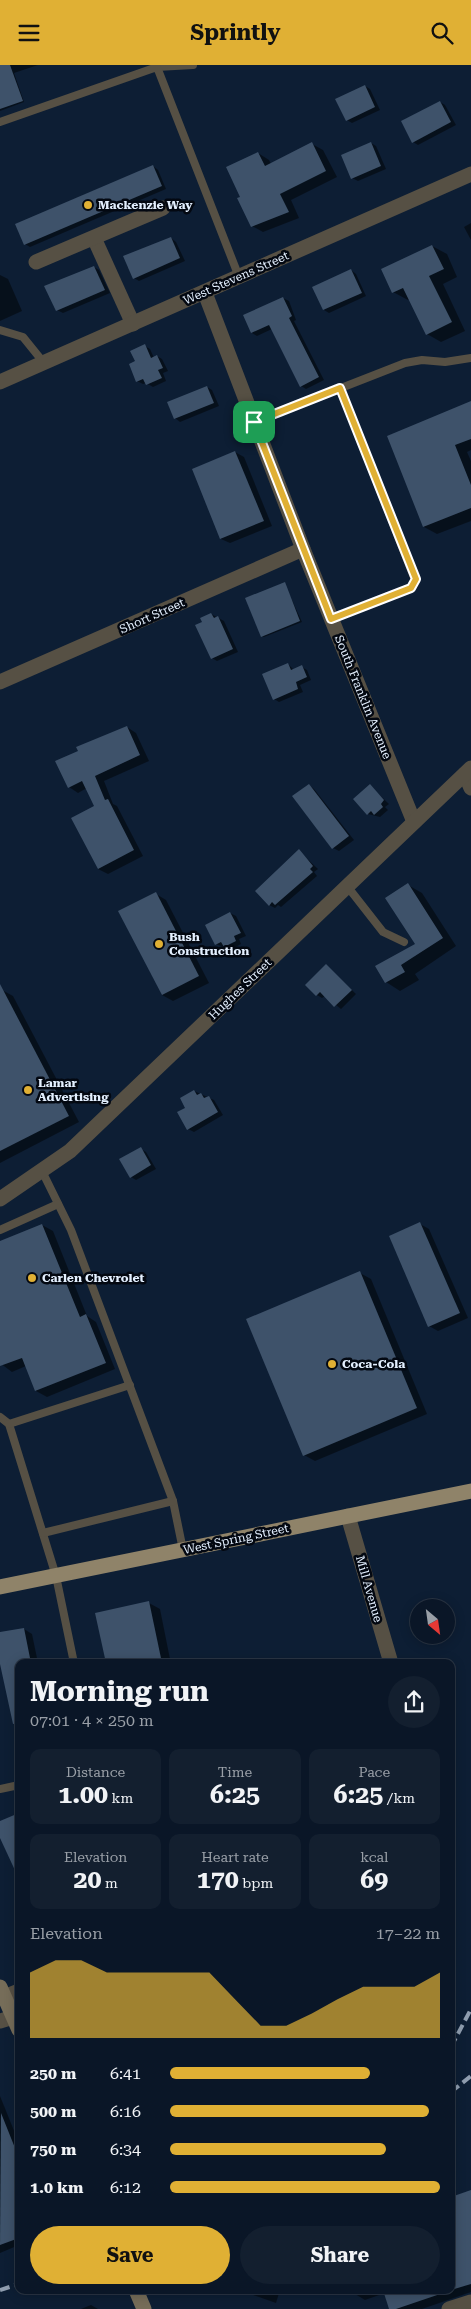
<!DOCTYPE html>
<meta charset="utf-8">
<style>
body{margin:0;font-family:"Roboto Serif",serif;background:#131f2f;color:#f1f3f6;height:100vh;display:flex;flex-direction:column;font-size:19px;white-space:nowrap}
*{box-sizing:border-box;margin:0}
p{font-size:16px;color:#999fa7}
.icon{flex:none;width:28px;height:28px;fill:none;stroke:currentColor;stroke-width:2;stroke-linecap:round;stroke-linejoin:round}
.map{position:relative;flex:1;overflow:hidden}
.drawer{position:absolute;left:15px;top:1594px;width:440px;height:635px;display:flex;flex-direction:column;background:#0a1627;border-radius:10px;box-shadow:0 2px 12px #0003,0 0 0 1px #2a3544}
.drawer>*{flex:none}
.needle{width:32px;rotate:151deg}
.buttons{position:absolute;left:410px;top:1534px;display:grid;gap:10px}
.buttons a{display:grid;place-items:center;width:45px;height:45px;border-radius:50%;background:#0a1627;box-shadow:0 2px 12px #0003,0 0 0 1px #2a3544;font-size:25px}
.pin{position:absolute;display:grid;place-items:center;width:42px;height:42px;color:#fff;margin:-21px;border-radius:10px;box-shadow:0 2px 8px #0006}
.round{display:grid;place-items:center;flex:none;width:52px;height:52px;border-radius:26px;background:#131f2f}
.head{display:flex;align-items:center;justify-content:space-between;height:85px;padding:0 15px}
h1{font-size:28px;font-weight:700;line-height:38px}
.stats{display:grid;grid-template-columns:repeat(3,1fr);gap:8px;height:85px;padding:5px 15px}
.stats div{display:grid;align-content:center;border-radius:10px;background:#131f2f;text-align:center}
.stats b{font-size:25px;font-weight:700}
.stats small{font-size:14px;font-weight:400}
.stats p{font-size:14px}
.chart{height:140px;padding:10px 15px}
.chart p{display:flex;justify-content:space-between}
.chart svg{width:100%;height:90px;margin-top:5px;fill:#e0b034;opacity:.7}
.button{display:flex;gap:10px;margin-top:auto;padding:10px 15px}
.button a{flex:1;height:58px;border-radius:30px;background:#e0b034;color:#111;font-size:20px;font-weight:700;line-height:58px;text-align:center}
.button a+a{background:#131f2f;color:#f1f3f6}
ul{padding:0 15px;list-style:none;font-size:16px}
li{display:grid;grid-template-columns:80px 60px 1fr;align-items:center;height:38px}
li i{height:12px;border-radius:6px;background:#e0b034}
header{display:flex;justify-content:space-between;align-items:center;height:65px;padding:0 15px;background:#e0b034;color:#111;font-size:22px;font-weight:700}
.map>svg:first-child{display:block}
.shadow{fill:#0007}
.building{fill:#3e526a}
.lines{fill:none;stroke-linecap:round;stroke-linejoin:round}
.service{stroke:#565044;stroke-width:8}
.minor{stroke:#565044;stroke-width:15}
.tertiary{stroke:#565044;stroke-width:15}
.secondary{stroke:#766d59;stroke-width:15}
.primary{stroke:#8f8369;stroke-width:15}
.rail{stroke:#8f9daf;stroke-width:4;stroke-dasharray:10 5;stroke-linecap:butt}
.route-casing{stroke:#fff;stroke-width:10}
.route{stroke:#e0b034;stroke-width:6}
.poi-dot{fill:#e0b034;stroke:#030811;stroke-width:2}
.labels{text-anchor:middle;stroke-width:5;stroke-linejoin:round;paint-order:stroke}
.poi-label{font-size:12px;font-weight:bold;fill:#e4f0ff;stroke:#030811;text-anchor:start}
.street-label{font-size:12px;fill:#e4f0ff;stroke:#030811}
</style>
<header><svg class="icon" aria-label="menu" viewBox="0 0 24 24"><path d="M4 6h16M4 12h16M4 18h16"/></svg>Sprintly<svg class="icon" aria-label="search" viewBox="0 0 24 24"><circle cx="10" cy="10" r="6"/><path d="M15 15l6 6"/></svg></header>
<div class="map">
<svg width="471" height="2244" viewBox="0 0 471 2244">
<rect width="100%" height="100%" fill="#0d1e34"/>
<g class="shadow">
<path d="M0,0H38L14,8L24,37L0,46Z"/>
<path d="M365,21L370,24L380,45L352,58L347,55Z"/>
<path d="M440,37L445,40L456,60L418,80L413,77Z"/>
<path d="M371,78L376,81L386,104L358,116L352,113Z"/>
<path d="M312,79L323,85L337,112L291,135L299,153L263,167L252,161L242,132L258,88L269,95L271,99Z"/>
<path d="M153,101L158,105L166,124L30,182L25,179Z"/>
<path d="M471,158V175L464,162Z"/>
<path d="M171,173L176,177L185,196L139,216L134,213Z"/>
<path d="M432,181L447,189L457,212L443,219L465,266L441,277L427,269L410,234L408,235L393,227Z"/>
<path d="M94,202L99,205L110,228L63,248L57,245Z"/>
<path d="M351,205L356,209L366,231L329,248L324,245Z"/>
<path d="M0,210L8,214L22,246L0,256Z"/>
<path d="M283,233L289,236L296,255L294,256L324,315L306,324L301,321L272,264L257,271L252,268Z"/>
<path d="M145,281L150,284L154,293L157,291L162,294L168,306L163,308L166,316L153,322L146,318L143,319L137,316V297Z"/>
<path d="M207,322L212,325L219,341L180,357L175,353Z"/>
<path d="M471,339V385L467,387L471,396V456L437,469L424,462L389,371Z"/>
<path d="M235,387L244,392L272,461L230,478L221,474L193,405Z"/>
<path d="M284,518L302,557L264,572L262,571Z"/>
<path d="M211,549L224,556L238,587L217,596L212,593L203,558Z"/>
<path d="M288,599L294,605L302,602L307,605L311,615L300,620L303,627L279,637L274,634Z"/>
<path d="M127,662L136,668L149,696L104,716L113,739L117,741L143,791L108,809L98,804L96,741L87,723L78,728L69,722Z"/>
<path d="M309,720L314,724L354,775L339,786L333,783Z"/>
<path d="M370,721L389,739L385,742L388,745L380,752L368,749Z"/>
<path d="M299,786L318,804L314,807L317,811L281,842L278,840L275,843L269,840Z"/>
<path d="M408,820L422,828L456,881L415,909L419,915L400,926L386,917L417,879Z"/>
<path d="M156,829L166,835L209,918L173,936L162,930Z"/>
<path d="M230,848L236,851L246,871L239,874L241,879L230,885L216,879Z"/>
<path d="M327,901L356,929L341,944L325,931L322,933L317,930Z"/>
<path d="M2,925L13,931L79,1057L0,1098V926Z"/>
<path d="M194,1026L214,1035L223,1050L194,1067L188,1064L187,1043Z"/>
<path d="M141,1084L146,1087L156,1104L136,1115L131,1112Z"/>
<path d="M420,1159L429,1164L468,1253L438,1266L429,1261Z"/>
<path d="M42,1160L53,1166L87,1251L96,1257L115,1304L47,1332L36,1326L26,1301L12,1307L0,1298V1177Z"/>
<path d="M360,1208L371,1214L427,1349L315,1396L304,1390Z"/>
<path d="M149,1538L160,1544L170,1594L177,1598H107Z"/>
<path d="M24,1564L32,1569L38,1598H19L0,1593V1569Z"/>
<path d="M0,2031L19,2078V2180L0,2188Z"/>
<path d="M471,2127V2227L422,2244H391L385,2228L365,2235L355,2229L353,2225H451V2133Z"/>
<path d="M239,2225H280L276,2238Z"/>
<path d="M91,2240L98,2244H81Z"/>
</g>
<g class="building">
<path d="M0,0H10L23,36L0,44Z"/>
<path d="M365,20L375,42L346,56L335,34Z"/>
<path d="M440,36L451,57L412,78L401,56Z"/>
<path d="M312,77L326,106L280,129L289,147L251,162L237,133L240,132L226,102L258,87L265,101Z"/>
<path d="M371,77L381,101L351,114L341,90Z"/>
<path d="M153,100L162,121L24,180L15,159Z"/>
<path d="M171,172L180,193L133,214L123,191Z"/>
<path d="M432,180L444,204L429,211L452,257L426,270L403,223L392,228L381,204Z"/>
<path d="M94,201L105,225L56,246L44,221Z"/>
<path d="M351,204L362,228L323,245L312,222Z"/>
<path d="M283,232L292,251L289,253L319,312L300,322L269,260L251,268L243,250Z"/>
<path d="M145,279L151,293L157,290L163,303L158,305L162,313L146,320L143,314L136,317L129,299L135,296L130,286Z"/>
<path d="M207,321L214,338L174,354L167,337Z"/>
<path d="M471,336V374L455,380L471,420V443L423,462L387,371Z"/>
<path d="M235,386L264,456L220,474L192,404Z"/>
<path d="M285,517L300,556L261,572L245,533Z"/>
<path d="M211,548L214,553L218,551L233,584L211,594L195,560L202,557L200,553Z"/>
<path d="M288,598L291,605L302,600L307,612L296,617L298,624L273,635L262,609Z"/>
<path d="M127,661L140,690L95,711L105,735L108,734L134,785L98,804L71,753L94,741L82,716L68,723L55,696L78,686L76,682Z"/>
<path d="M309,719L349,771L332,784L292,731Z"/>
<path d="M370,719L384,735L381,739L383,742L374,750L371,746L367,750L353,734Z"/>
<path d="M299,784L313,801L310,804L313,807L275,840L272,837L269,841L255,826Z"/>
<path d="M408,818L443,873L401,900L405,907L385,918L375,901L415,879L385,833Z"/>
<path d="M156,827L199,911L162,930L118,846Z"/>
<path d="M230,847L241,868L234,871L236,876L224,882L221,877L215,880L205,860Z"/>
<path d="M326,899L352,925L334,942L320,927L316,931L305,920Z"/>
<path d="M0,919L69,1051L0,1086Z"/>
<path d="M194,1025L197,1030L201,1028L204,1033L209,1031L218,1047L187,1065L177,1047L185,1043L180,1033Z"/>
<path d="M141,1082L151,1100L130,1113L119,1094Z"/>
<path d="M420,1157L460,1248L428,1262L389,1171Z"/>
<path d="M42,1159L80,1252L86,1249L106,1298L35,1326L22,1293L0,1301V1176Z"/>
<path d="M360,1206L417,1343L303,1391L246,1254Z"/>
<path d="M149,1536L162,1598H106L95,1548Z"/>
<path d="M24,1563L31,1598H19V1658L13,1659L0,1599V1567Z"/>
<path d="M19,1748V1814L0,1773V1756Z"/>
<path d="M1,2048L19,2093V2173L0,2180Z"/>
<path d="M471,2125V2219L451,2225V2132Z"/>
<path d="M383,2225H445L446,2227L396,2244H389Z"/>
</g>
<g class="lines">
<g class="service">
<path d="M163,0L157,2L193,0"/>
<path d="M0,57L157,2L239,212"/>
<path d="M0,265L23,272L44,298"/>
<path d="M254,357L405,298L422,295L445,297L471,293"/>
<path d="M331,554L411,523L415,515L340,323"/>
<path d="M347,821L383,867L404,877"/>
<path d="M42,1106L71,1165L173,1436L183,1485"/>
<path d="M0,1165L58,1139"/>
<path d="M0,1352L9,1359L56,1511L74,1598"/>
<path d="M9,1359L130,1320"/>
<path d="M43,1468L173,1436"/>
<path d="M0,1724L19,1720"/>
</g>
<g class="minor">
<path d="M94,173L133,259"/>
<path d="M36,197L163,143"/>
<path d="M205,228L303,484L414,757"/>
<path d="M0,617L303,484"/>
<path d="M465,709L471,723"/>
<path d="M0,1134L70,1086L471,703"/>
<path d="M348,1451L391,1598"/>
<path d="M4,1932L19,1926"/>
<path d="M0,1956L13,1952"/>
</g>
<g class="tertiary">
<path d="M0,317L471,109"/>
<path d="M449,2244L471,2237"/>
</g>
<g class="secondary">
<path d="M0,1922L19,1965"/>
<path d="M136,2225L144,2244"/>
</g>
<path class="primary" d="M0,1522L471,1426"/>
<g class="rail">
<path d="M451,1982L471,1944"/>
<path d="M451,2027L471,2011"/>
<path d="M0,2225L19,2219"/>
</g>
</g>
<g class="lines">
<defs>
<path id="route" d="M340,323L416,514L411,523L331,554L254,357Z"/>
</defs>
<use href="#route" class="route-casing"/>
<use href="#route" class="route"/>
</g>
<g class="poi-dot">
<circle cx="88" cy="140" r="5"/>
<circle cx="159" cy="879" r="5"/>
<circle cx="28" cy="1025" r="5"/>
<circle cx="32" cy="1213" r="5"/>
<circle cx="332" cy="1299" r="5"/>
</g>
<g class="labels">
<g class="poi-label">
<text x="98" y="144">Mackenzie Way</text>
<text x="169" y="876">Bush<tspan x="169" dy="14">Construction</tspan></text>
<text x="38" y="1022">Lamar<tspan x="38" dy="14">Advertising</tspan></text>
<text x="42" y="1217">Carlen Chevrolet</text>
<text x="342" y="1303">Coca-Cola</text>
</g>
<g class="street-label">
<text transform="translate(236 213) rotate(-24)" y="4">West Stevens Street</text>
<text transform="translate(152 551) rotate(-24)" y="4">Short Street</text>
<text transform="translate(363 632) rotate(68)" y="4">South Franklin Avenue</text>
<text transform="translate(240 924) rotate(-44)" y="4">Hughes Street</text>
<text transform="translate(236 1474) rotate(-12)" y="4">West Spring Street</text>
<text transform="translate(369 1524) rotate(74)" y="4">Mill Avenue</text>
</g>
</g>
</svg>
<div class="buttons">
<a><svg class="needle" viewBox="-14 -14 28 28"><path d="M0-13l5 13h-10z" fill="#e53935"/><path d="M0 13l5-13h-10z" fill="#999fa7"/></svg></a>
</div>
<div class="pin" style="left:254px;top:357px;background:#1e9e55"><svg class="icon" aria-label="arrive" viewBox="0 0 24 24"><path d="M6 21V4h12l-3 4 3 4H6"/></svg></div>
<section class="drawer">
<div class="head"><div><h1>Morning run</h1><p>07:01 · 4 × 250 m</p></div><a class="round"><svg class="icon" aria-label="share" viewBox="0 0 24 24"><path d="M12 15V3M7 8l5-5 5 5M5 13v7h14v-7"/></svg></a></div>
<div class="stats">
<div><p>Distance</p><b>1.00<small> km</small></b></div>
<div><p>Time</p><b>6:25</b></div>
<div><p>Pace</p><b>6:25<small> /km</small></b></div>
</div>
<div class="stats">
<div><p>Elevation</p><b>20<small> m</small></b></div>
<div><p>Heart rate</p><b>170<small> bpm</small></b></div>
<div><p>kcal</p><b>69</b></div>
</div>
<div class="chart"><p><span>Elevation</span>17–22 m</p>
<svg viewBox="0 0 160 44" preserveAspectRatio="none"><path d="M0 44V12L10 6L20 6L30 12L40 12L50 12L60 12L70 12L80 25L90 38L100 38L110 32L120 25L130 19L140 19L150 19L160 12V44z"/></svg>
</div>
<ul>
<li><b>250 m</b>6:41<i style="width:74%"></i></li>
<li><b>500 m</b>6:16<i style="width:96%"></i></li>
<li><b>750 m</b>6:34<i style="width:80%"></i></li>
<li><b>1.0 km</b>6:12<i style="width:100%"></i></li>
</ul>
<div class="button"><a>Save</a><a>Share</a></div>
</section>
</div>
